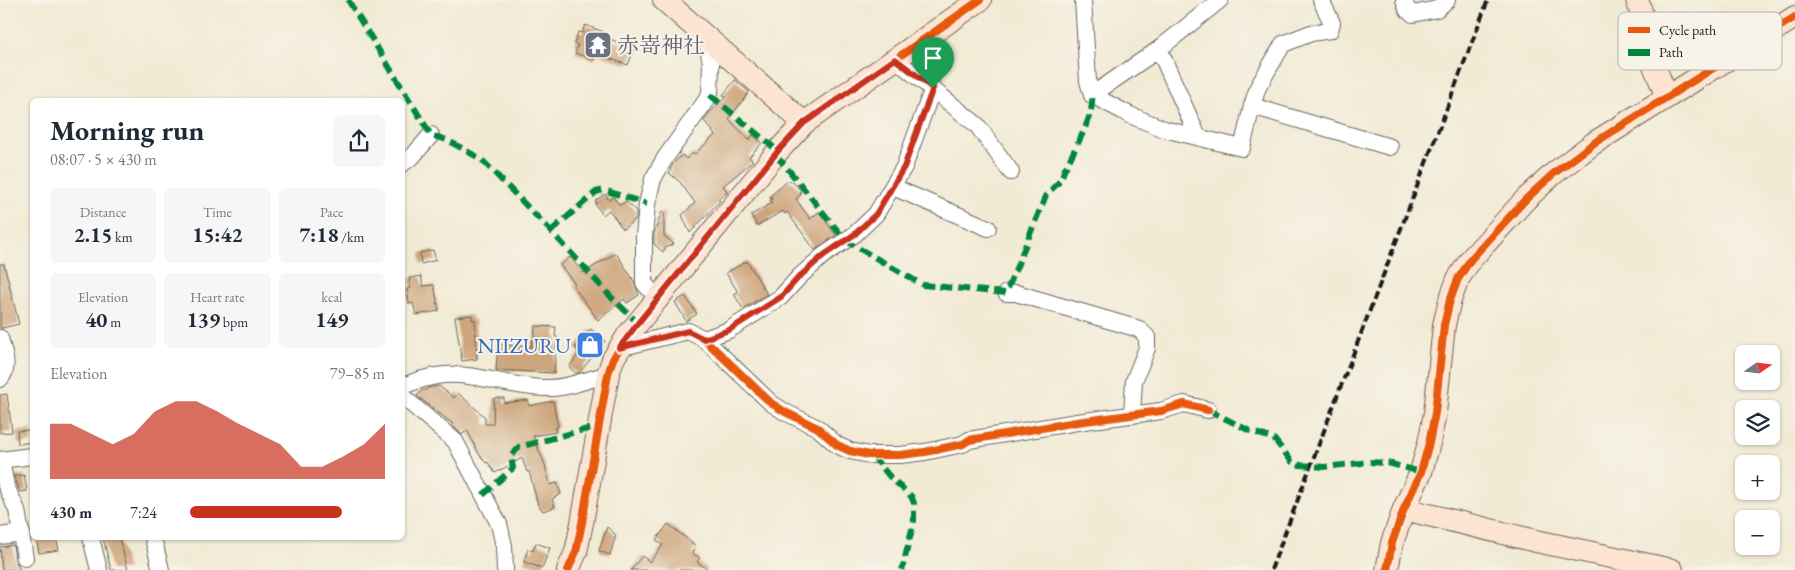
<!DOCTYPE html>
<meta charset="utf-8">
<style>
body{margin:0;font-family:"EB Garamond","Noto Serif JP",serif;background:#f6f6f7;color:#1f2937;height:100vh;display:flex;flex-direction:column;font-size:19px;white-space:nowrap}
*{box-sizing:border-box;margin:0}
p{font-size:16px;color:#747a83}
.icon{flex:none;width:28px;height:28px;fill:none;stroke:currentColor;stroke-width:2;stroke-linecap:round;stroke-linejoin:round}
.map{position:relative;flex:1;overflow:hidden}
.drawer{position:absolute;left:30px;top:98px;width:375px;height:442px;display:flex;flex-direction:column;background:#fff;border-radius:8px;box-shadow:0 1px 4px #0004}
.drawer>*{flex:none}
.needle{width:32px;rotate:76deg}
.tools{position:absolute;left:1735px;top:345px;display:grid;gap:10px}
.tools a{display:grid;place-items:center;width:45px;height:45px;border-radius:8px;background:#fff;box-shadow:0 1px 4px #0004;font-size:25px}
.pin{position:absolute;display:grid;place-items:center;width:42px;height:42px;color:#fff;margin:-51px -21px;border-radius:50% 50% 50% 0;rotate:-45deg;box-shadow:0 0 5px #0007}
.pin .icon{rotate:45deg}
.round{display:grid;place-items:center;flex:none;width:52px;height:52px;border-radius:8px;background:#f6f6f7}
.headline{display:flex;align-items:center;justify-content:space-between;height:85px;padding:0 20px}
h1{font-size:28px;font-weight:700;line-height:38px}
.metrics{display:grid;grid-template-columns:repeat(3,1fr);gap:8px;height:85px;padding:5px 20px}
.metrics div{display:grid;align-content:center;border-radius:8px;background:#f6f6f7;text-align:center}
.metrics b{font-size:21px;font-weight:700}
.metrics small{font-size:14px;font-weight:400}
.metrics p{font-size:14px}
.chart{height:140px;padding:10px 20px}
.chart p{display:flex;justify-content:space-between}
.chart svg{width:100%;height:90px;margin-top:5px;fill:#c8321e;opacity:.7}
ul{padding:0 20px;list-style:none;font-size:16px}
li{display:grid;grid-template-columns:80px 60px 1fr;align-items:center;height:38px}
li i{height:12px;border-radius:6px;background:#c8321e}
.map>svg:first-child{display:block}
.building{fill:#cda57c}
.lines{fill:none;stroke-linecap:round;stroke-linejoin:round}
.street-casing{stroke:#67645c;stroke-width:18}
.secondary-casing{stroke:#67645c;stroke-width:24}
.street{stroke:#fff;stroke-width:16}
.secondary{stroke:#fde4d1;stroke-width:22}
.rail{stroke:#1c1c1c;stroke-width:4;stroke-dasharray:8 4;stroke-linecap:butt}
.quiet{stroke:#00873e;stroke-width:6;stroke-dasharray:12 6;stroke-linecap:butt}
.cycleway-casing{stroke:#f7f3e8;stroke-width:11}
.cycleway{stroke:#e8590c;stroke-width:8}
.route-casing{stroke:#fff;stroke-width:10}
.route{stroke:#c8321e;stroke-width:6}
.labels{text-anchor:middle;stroke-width:4;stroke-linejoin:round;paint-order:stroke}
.worship-label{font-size:22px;fill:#5b616d;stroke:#f7f3e8;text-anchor:start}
.shop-label{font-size:22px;fill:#366cbe;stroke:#f7f3e8;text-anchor:end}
.key{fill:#f7f3e8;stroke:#b5b2ab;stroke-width:1}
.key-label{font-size:14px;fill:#1c1c1c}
</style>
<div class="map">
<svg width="1795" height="570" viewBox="0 0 1795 570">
<rect width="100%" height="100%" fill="#f7f3e8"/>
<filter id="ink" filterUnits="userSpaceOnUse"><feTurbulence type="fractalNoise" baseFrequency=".02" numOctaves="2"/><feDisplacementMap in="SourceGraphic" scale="10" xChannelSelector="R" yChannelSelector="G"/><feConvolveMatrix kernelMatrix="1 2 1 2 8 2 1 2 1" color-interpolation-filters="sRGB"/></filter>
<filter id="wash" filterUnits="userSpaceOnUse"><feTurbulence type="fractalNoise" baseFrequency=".0096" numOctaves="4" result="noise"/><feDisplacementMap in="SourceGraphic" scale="20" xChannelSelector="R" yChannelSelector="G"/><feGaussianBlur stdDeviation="1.12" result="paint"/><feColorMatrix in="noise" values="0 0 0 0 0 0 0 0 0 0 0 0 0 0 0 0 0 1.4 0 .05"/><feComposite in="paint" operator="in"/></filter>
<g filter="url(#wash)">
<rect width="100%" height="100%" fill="#f1ead4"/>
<g id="blocks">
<g class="building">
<path d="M585,25L604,32L603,36L634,49L628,65L597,54L594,60L575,53L578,45L574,44L578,32L582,33Z"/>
<path d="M735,80L749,92L729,119L749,140L753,135L762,143L749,157L753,161L723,186L728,192L718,199L720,201L718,203L690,233L682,215L695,203L680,182L669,173L671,171L670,170L674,163L682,155L686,159L693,153L695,154L715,135L712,132L713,131L704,121L709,113L726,97L723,95Z"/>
<path d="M789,180L791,182L792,181L801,191L799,192L801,194L796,199L810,219L819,212L836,235L815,250L787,212L785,214L783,211L757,226L751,215L772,203L770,200L772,199L770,196Z"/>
<path d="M605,194L609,200L613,197L620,205L626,201L636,211V219L623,229L609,210L603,215L595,204L597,203L595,201Z"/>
<path d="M662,211H664V236L674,244L666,247L663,252L654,244V234Z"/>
<path d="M433,250L436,260L421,264L420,253Z"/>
<path d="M616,253L634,281L639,295L627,303L624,299L598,320L573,286L575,284L560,265L570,257L583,273Z"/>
<path d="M747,261L767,294L743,309L734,294L738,292L726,273Z"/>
<path d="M0,264H4L19,324L2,328H0Z"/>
<path d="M421,276L423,286L434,285L439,311L416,315L413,303L409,304L407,289L411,288L409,278Z"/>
<path d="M685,296L697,314L686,321L675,302Z"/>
<path d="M472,315V320L475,319L477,359L462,361L455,317Z"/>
<path d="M535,326L556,327L555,336L557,337L554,373L496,370L498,344L531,347L532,340H534Z"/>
<path d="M591,329L605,341L580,372L576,373L569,367L580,352L575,348Z"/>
<path d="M439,386L454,398L458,393L485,417V424H493L494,398H504V403L528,400L529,406L553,401L558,427L555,428L556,432L533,436L545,465L550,485L557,483L561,494L552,499L555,507L543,511L538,505L529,471L527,472L522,458L495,473L488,462L486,463L479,454L467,430L462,435L452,425L453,424L417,396L422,390H426L428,388Z"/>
<path d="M7,394L12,432L0,433V395Z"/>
<path d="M32,430V442L18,444L17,431Z"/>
<path d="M24,475L27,491L20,492L14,476Z"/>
<path d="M668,524L696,546L692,553L700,558L697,562L709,570H631L642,556L650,562L663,545L656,540Z"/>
<path d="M607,527L616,535L610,555L599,551Z"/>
<path d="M36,538H56L59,550L39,553Z"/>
<path d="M103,538H119L128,570H111Z"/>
<path d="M536,543L550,548L542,568L524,562L528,549L533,551Z"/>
<path d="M13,545L15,560L20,570H2L0,547Z"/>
</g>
</g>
</g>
<g filter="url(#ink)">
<use href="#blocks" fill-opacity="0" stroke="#67645c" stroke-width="1"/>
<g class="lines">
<defs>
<g id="street">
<path d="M1083,0L1088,81L1092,95L1130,115L1164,129L1242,148L1252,106L1258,87L1283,44L1311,33L1330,30L1332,23L1321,0"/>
<path d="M1404,0L1407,9L1413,14L1437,9L1447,0"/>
<path d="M1159,49L1198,137"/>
<path d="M895,59L977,125L1011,172"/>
<path d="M1092,95L1159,49L1220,0"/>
<path d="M1252,106L1390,147"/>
<path d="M402,164L412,157L431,135"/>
<path d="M893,187L988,228"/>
<path d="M1006,293H1016L1139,329L1147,337V348L1134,381L1132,415"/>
<path d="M658,299L644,283V237L647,204L653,179L665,158L710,95L711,63L706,37"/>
<path d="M0,338C3,352 11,367 0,379"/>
<path d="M704,339L729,330L781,297L799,277L824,255L855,234L876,214L904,167L933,88"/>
<path d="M619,348L688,331L704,339L771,403L785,412L818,428L837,445L850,451L869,455H900L925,452L963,444L969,440L1077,422L1161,411L1184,404L1208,410"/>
<path d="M402,386C416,381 429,376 444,375C477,373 510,387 544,388C565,389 587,380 608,374"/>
<path d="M402,396L455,441L499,524L504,546L505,570"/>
<path d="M0,460L32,456"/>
<path d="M1,460L6,486L17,510L25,558"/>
<path d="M0,536L22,533"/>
<path d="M91,538L99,570"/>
<path d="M153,538L161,570"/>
</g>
<g id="secondary">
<path d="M664,0L804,123"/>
<path d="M1637,0L1642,14L1653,63L1667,97"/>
<path d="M1404,509L1536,541L1672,570"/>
<path d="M568,570L576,552L582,523L608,374L613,359L628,335L778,151L804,123L980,0"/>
<path d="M1387,570L1392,543L1404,509L1421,472L1429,443L1435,413L1444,325L1450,300L1458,279L1471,259L1525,200L1553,174L1594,143L1795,17"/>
</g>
</defs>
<use href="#street" class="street-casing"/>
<use href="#secondary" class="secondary-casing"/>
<use href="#street" class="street"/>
<use href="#secondary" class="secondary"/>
<path class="rail" d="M1271,570L1488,0"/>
<g class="quiet">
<path d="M348,0L431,135L447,140L481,159L551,231L612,298L638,323"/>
<path d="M710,95L778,151"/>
<path d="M775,156L783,163L846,241L923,285L1006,293L1046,195L1060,181L1064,171C1073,151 1095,117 1092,95"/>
<path d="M551,231L596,192L604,190L647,204"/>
<path d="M1208,410L1250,431L1274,439L1292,462L1300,465L1324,467L1370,462L1388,463L1421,472"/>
<path d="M872,455L890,477L911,496L914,503V521L902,570"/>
<path d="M483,495L513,468L511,456L519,447L599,426"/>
</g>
<defs>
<g id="cycleway">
<path d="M619,348L688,331L704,339L771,403L785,412L818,428L837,445L850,451L869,455H900L925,452L963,444L969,440L1077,422L1161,411L1184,404L1208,410"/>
<path d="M568,570L576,552L582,523L608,374L613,359L628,335L778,151L804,123L980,0"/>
<path d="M1387,570L1392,543L1404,509L1421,472L1429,443L1435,413L1444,325L1450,300L1458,279L1471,259L1525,200L1553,174L1594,143L1795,17"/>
</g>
</defs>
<use href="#cycleway" class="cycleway-casing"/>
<use href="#cycleway" class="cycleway"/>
</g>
</g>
<g class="lines" filter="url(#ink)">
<defs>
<path id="route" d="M895,59L933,88L904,167L876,214L855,234L824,255L799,277L781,297L729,330L704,339L688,331L619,348L638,323L778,151L804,123Z"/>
</defs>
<use href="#route" class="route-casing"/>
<use href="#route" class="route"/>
</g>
<defs>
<symbol id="temple-square" viewBox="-11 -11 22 22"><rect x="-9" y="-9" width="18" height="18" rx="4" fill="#6b7280" stroke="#f7f3e8"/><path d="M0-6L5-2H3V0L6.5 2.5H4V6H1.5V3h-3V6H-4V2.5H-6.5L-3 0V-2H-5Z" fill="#fff"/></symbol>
<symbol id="shop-square" viewBox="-11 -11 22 22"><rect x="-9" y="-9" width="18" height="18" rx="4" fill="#3f7fe0" stroke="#f7f3e8"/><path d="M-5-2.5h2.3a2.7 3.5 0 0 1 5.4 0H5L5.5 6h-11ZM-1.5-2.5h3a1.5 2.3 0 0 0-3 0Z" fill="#fff"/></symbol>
</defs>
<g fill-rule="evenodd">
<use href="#temple-square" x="582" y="29" width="32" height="32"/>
<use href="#shop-square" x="574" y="329" width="32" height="32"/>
</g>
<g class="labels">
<g class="worship-label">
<text x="617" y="53">赤嵜神社</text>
</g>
<g class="shop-label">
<text x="571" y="353">NIIZURU</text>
</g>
</g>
<rect x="1618" y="12" width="164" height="58" rx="8" class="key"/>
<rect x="1628" y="27" width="22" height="6" fill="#e8590c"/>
<rect x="1628" y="49" width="22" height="7" fill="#00873e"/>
<g class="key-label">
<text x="1659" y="35">Cycle path</text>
<text x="1659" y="57">Path</text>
</g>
</svg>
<div class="tools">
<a><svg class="needle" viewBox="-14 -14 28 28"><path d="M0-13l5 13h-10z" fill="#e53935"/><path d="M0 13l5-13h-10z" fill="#747a83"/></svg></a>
<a><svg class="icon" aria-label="layers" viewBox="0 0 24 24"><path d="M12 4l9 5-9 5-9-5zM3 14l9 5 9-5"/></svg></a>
<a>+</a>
<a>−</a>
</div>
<div class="pin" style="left:933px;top:88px;background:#1e9e55"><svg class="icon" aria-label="arrive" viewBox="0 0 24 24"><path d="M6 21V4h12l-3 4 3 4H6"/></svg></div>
<section class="drawer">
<div class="headline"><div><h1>Morning run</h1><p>08:07 · 5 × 430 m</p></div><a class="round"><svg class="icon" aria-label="share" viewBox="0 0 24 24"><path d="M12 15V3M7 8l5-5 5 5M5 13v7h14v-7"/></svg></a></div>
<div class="metrics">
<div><p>Distance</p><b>2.15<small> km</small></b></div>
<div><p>Time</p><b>15:42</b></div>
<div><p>Pace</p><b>7:18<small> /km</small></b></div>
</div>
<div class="metrics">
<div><p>Elevation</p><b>40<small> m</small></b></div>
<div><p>Heart rate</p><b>139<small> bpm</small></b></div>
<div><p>kcal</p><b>149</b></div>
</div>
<div class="chart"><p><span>Elevation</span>79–85 m</p>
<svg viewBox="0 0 160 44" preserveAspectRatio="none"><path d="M0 44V17L10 17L20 22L30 27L40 22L50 11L60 6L70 6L80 11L90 17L100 22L110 27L120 38L130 38L140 33L150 27L160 17V44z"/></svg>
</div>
<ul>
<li><b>430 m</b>7:24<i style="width:78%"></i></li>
</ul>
</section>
</div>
